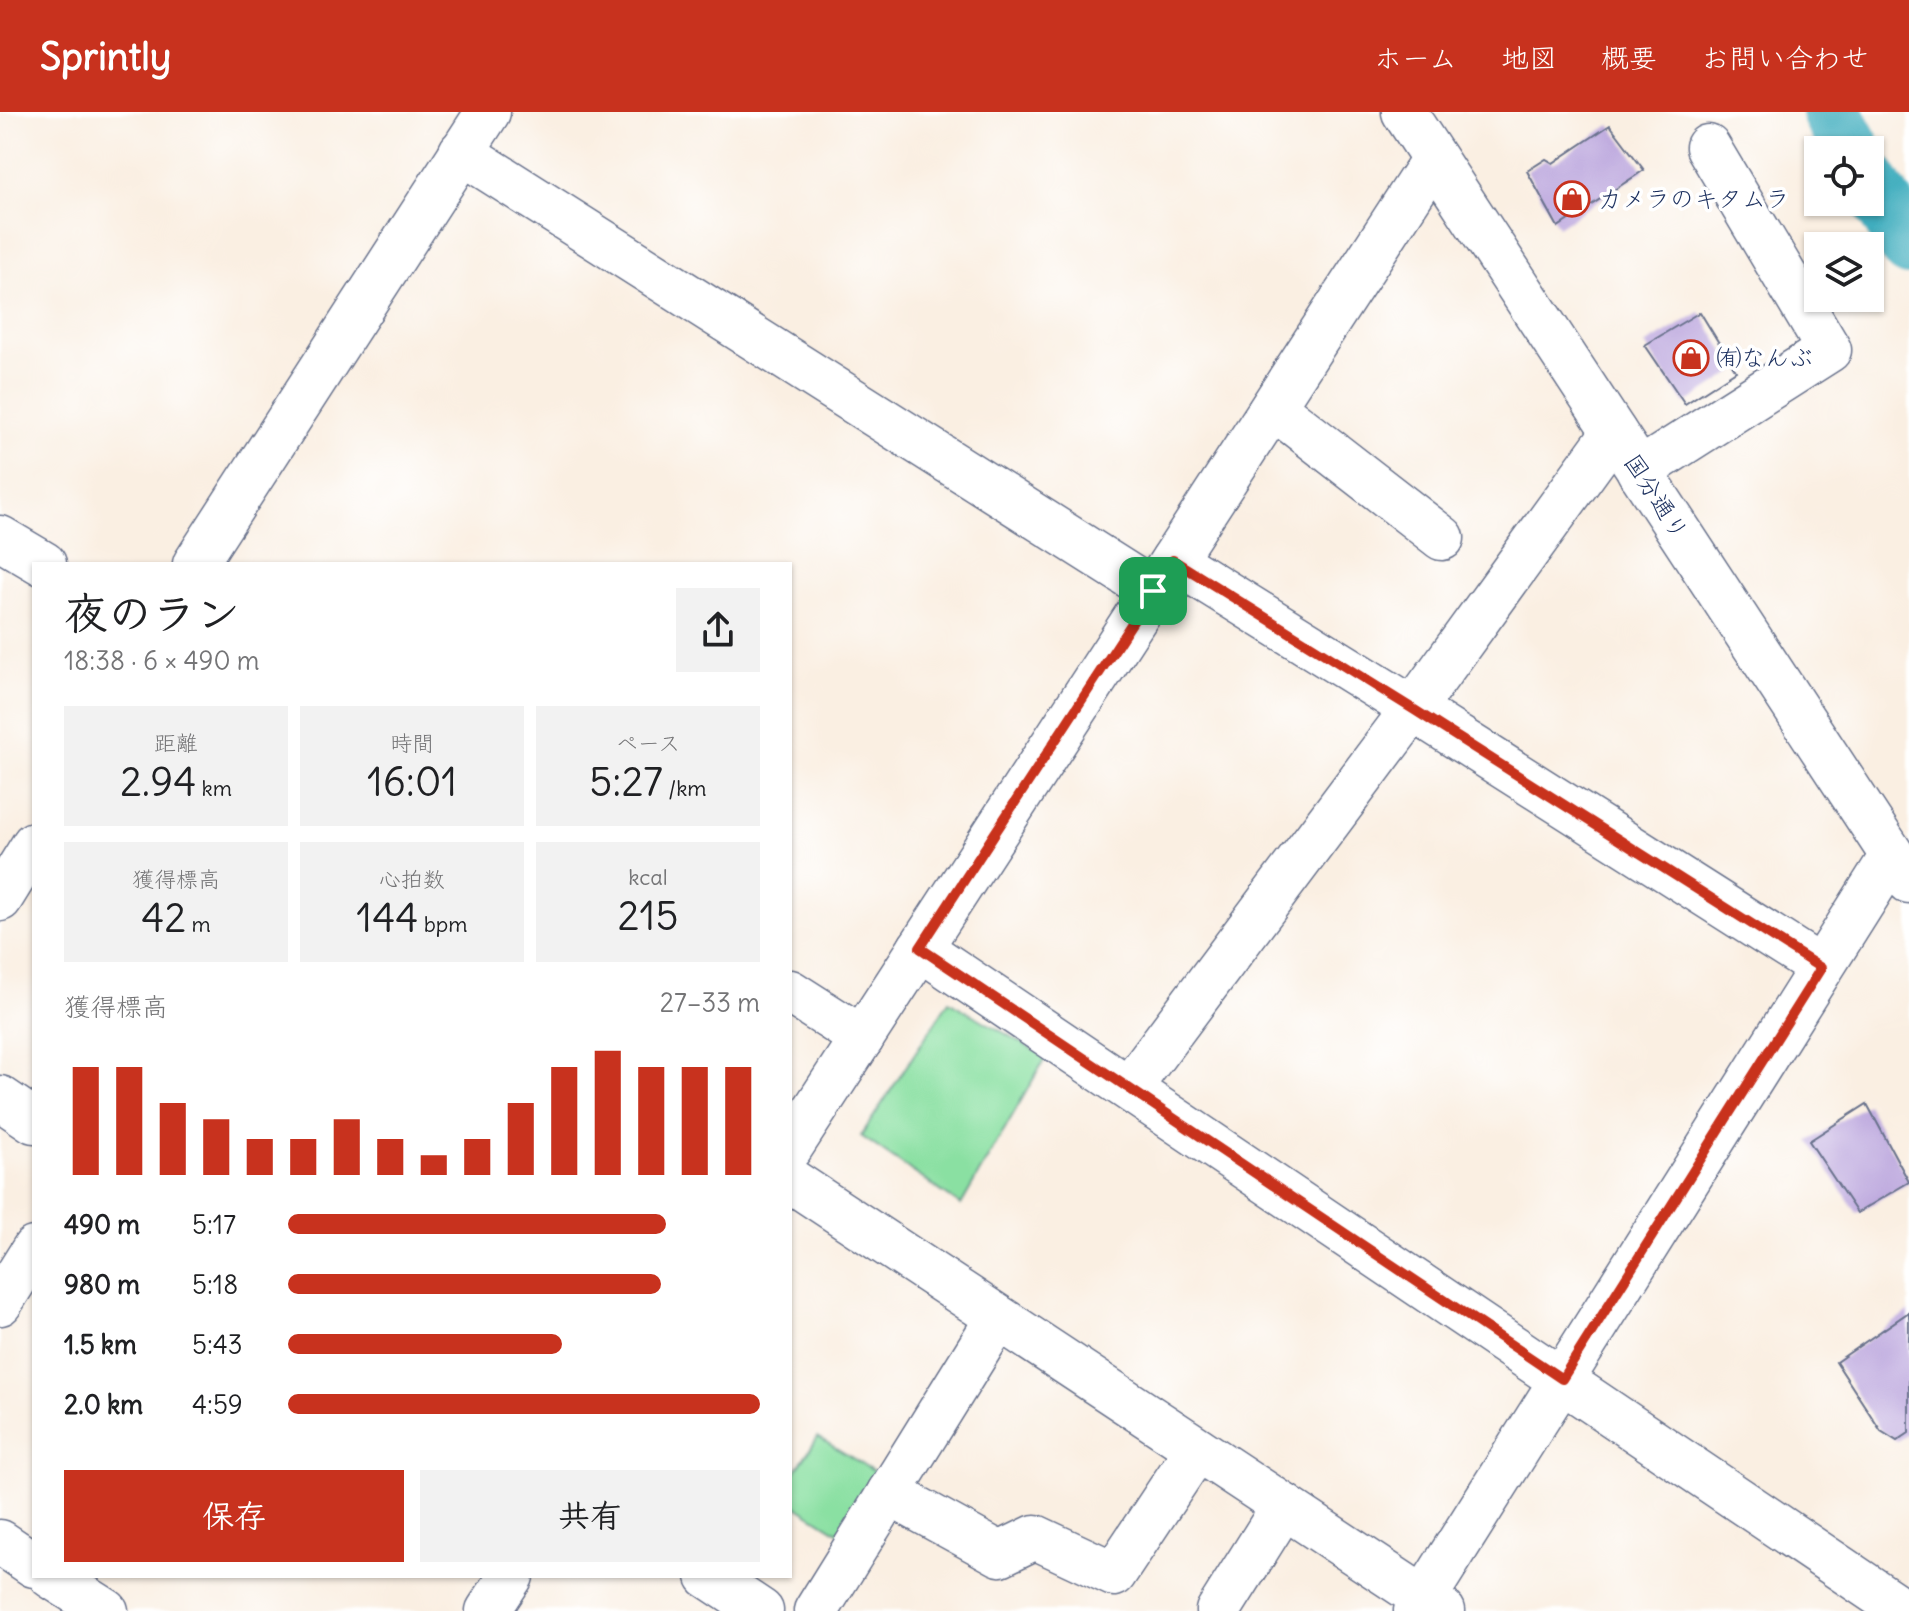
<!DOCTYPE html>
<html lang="ja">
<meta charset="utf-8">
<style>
body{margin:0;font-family:Delius,"Klee One",sans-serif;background:#f2f2f2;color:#202124;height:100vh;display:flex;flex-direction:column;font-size:30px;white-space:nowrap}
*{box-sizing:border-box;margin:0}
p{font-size:26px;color:#757577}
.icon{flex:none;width:44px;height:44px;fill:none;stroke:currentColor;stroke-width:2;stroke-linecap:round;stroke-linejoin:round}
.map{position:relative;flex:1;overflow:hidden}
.details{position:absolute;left:32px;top:450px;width:760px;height:1016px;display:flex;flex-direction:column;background:#fff;border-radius:0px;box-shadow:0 2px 6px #0004}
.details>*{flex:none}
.controls{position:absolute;left:1804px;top:24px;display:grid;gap:16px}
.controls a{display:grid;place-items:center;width:80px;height:80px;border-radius:0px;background:#fff;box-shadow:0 2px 6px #0004;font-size:40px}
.pin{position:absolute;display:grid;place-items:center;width:68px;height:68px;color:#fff;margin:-34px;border-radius:16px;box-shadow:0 4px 12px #0006}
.round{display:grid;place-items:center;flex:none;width:84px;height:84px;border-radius:0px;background:#f2f2f2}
.overview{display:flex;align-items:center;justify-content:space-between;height:136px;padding:0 32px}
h1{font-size:44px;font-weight:600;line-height:60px}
.stats{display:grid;grid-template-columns:repeat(3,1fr);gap:12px;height:136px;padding:8px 32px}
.stats div{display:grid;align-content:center;border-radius:0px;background:#f2f2f2;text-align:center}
.stats b{font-size:40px;font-weight:600}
.stats small{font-size:22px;font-weight:400}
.stats p{font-size:22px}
.chart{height:224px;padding:16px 32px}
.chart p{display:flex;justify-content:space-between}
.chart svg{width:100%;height:144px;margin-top:8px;stroke:#c8321e;stroke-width:6}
.primary-button{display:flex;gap:16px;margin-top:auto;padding:16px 32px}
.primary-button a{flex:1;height:92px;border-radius:0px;background:#c8321e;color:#fff;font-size:32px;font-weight:600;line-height:92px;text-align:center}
.primary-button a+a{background:#f2f2f2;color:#202124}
ul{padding:0 32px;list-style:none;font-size:26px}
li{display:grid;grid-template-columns:128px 96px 1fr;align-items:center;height:60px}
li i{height:20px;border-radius:10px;background:#c8321e}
header{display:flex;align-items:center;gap:48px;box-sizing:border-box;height:112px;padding:0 40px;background:#c8321e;color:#fff}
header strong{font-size:38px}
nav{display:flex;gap:44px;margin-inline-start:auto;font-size:28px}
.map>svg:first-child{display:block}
.green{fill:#8ae0a2;stroke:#528880;stroke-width:2}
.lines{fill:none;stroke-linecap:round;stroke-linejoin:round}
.river{stroke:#40adbe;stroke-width:60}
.building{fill:#bfabdf}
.minor-casing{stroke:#69728c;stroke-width:47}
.minor{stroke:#fff;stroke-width:44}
.route-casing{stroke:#fff;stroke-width:16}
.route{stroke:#c8321e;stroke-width:10}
.labels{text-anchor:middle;stroke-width:7;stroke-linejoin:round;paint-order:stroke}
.poi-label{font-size:24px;fill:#1b2f5e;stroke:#fff;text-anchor:start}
.street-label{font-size:24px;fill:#1b2f5e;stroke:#fff}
</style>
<header>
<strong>Sprintly</strong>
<nav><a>ホーム</a><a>地図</a><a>概要</a><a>お問い合わせ</a></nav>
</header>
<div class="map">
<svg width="1909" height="1499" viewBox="0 0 1909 1499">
<rect width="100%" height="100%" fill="#fff"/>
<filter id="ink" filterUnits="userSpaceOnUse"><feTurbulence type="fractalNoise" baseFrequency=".0125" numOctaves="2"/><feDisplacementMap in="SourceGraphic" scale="16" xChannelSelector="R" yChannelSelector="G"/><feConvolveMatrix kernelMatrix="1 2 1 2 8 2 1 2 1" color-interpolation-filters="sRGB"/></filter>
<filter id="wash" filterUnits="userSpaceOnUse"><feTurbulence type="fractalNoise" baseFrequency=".006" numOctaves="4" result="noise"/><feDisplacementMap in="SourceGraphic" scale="32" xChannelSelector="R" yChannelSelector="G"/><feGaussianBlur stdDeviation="1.8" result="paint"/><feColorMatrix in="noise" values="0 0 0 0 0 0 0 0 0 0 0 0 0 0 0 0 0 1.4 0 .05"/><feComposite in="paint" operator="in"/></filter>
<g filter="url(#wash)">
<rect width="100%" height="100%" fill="#faefe2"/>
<g class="green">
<path d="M949,889L1046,945L961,1093L861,1024Z"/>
<path d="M818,1325L885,1366L849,1427L790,1390V1367Z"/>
</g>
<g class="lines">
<g class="river">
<path d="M1831,0L1852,38"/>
<path d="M1870,70L1909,134"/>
</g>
</g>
<g id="blocks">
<g class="building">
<path d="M1610,13L1644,58L1558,115L1527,59L1546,47L1553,51Z"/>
<path d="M1700,200L1736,259L1685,292L1645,233Z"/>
<path d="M1867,992L1909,1070L1857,1101L1809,1029Z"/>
<path d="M1909,1200V1321L1897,1329L1881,1319L1836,1250Z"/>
</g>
</g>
</g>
<g filter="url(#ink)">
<use href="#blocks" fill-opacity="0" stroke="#69728c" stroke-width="2"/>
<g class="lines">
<defs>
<g id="minor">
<path d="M1404,0L1909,769"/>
<path d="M461,40L1153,479"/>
<path d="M1273,295L1442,426"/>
<path d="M1639,359L1829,238L1708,35"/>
<path d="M0,426L44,452"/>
<path d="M1173,448L1413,597L1821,856"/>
<path d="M195,452L488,0"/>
<path d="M0,787L34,732"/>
<path d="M920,836L1904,1499"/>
<path d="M790,880L862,926"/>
<path d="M1129,976L1413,597L1614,320"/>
<path d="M0,986L34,1009"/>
<path d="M790,1036L1434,47"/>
<path d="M790,1068L1443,1499"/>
<path d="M0,1191L34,1137"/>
<path d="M889,1381L1000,1442L1035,1425L1114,1462L1197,1337"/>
<path d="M0,1430L34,1453"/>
<path d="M51,1464L106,1499"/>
<path d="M708,1464L761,1499"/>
<path d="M488,1499L511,1464"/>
<path d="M816,1499L998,1206"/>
<path d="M1218,1499L1284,1394"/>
<path d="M1416,1499L1892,744"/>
</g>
</defs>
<use href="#minor" class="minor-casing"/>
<use href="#minor" class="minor"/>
</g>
</g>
<g class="lines" filter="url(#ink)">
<defs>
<path id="route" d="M1173,448L1413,597L1821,856L1562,1267L920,836Z"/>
</defs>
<use href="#route" class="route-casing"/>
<use href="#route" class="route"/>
</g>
<defs>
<symbol id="shop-ring" viewBox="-11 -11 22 22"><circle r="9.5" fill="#fff" stroke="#c8321e" stroke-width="1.5"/><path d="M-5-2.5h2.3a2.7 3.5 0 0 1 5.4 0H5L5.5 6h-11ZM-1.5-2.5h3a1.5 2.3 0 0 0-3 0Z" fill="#c8321e"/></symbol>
</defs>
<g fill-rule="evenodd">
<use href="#shop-ring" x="1552" y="67" width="40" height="40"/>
<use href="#shop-ring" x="1671" y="226" width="40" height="40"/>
</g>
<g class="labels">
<g class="poi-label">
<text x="1598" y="95">カメラのキタムラ</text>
<text x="1717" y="254">㈲なんぶ</text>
</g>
<g class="street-label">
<text transform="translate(1656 385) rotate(57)" y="8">国分通り</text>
</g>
</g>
</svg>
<div class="controls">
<a><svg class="icon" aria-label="locate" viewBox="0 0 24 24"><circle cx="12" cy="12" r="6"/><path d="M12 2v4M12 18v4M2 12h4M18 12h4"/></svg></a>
<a><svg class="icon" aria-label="layers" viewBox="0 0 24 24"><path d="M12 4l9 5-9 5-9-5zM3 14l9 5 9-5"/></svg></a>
</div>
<div class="pin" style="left:1153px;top:479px;background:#1e9e55"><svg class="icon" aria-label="arrive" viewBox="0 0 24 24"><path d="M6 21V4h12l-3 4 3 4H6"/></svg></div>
<section class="details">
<div class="overview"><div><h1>夜のラン</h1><p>18:38 · 6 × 490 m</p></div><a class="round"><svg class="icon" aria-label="share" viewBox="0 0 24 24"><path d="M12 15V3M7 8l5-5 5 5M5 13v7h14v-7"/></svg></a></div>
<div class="stats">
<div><p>距離</p><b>2.94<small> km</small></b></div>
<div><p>時間</p><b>16:01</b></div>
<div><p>ペース</p><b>5:27<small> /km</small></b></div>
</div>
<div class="stats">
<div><p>獲得標高</p><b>42<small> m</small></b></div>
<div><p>心拍数</p><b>144<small> bpm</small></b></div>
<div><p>kcal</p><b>215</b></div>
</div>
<div class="chart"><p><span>獲得標高</span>27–33 m</p>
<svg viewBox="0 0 160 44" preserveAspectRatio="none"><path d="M5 44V11M15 44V11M25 44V22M35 44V27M45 44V33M55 44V33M65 44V27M75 44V33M85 44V38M95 44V33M105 44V22M115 44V11M125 44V6M135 44V11M145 44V11M155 44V11"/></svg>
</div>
<ul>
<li><b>490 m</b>5:17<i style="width:80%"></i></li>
<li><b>980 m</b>5:18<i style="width:79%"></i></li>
<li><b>1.5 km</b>5:43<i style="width:58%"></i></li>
<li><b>2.0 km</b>4:59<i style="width:100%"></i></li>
</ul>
<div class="primary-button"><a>保存</a><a>共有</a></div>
</section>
</div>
